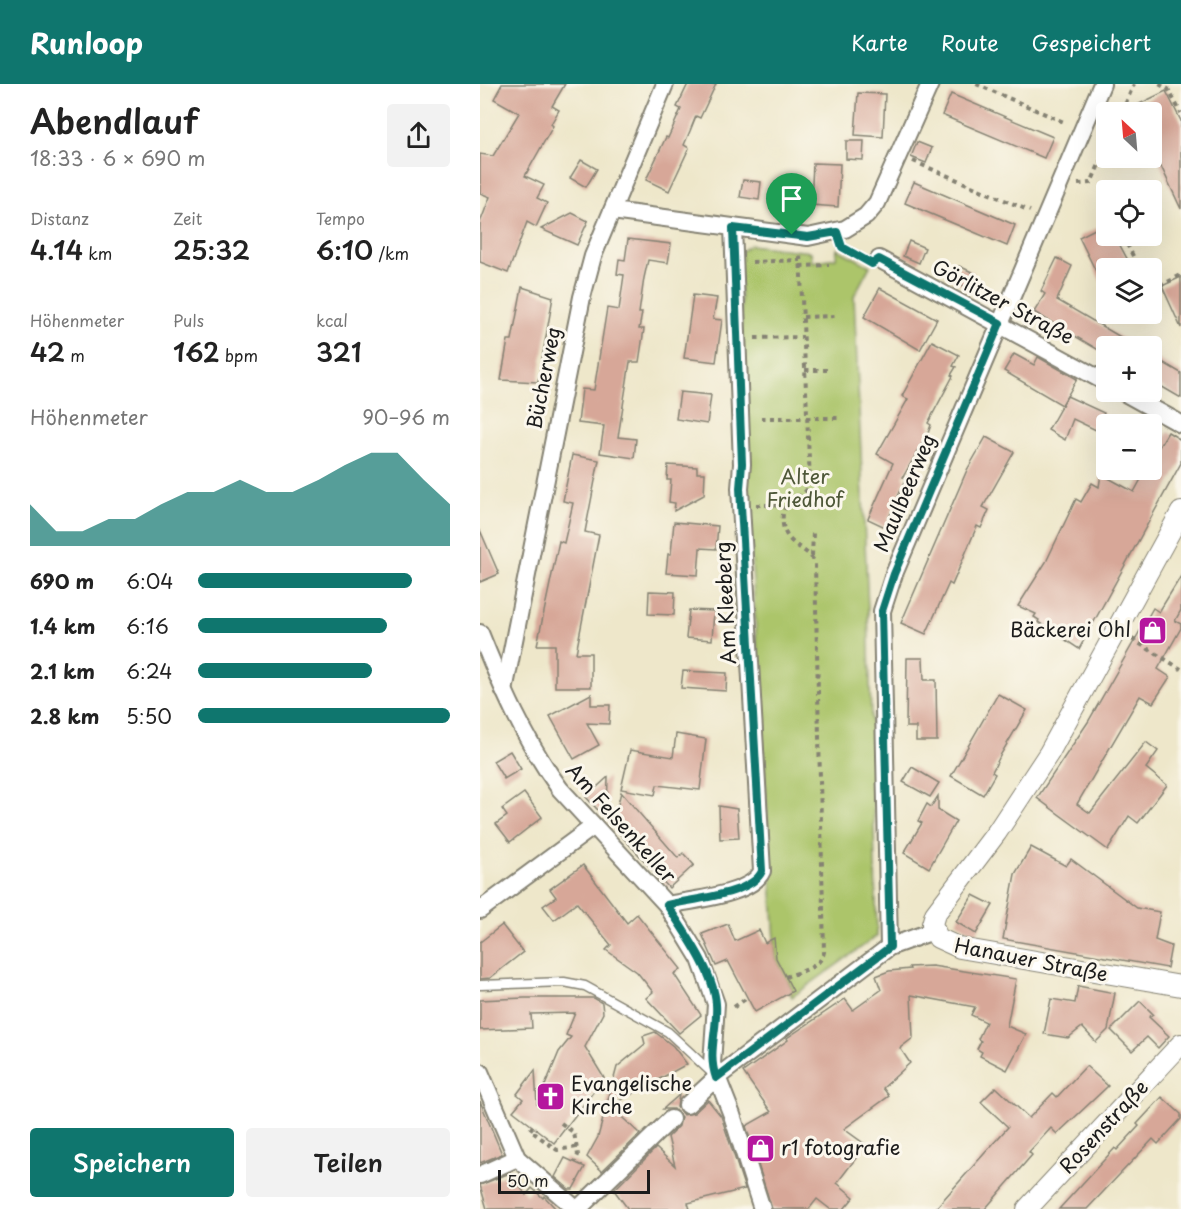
<!DOCTYPE html>
<html lang="de">
<meta charset="utf-8">
<style>
body{margin:0;font-family:"Playpen Sans",sans-serif;background:#f2f2f2;color:#222;height:100vh;display:flex;flex-direction:column;font-size:22px;white-space:nowrap}
*{box-sizing:border-box;margin:0}
p{font-size:20px;color:#767676}
.icon{flex:none;width:33px;height:33px;fill:none;stroke:currentColor;stroke-width:2;stroke-linecap:round;stroke-linejoin:round}
.map{position:relative;flex:1;overflow:hidden}
.panel{display:flex;flex-direction:column;background:#fff;width:480px}
.panel>*{flex:none}
.needle{width:39px;rotate:334deg}
.buttons{position:absolute;left:616px;top:18px;display:grid;gap:12px}
.buttons a{display:grid;place-items:center;width:66px;height:66px;border-radius:6px;background:#fff;box-shadow:0 6px 24px #0002;font-size:30px}
.scale{position:absolute;left:18px;bottom:15px;width:152px;box-sizing:border-box;padding-left:6px;border:3px solid #1c1c1c;border-top:0;font-size:16px;line-height:21px;white-space:nowrap;color:#1c1c1c;-webkit-text-stroke:4px #fbf7ec;paint-order:stroke}
.pin{position:absolute;display:grid;place-items:center;width:51px;height:51px;color:#fff;margin:-62px -26px;border-radius:50% 50% 50% 0;rotate:-45deg;box-shadow:0 0 6px #0007}
.pin .icon{rotate:45deg}
.round{display:grid;place-items:center;flex:none;width:63px;height:63px;border-radius:6px;background:#f2f2f2}
.headline{display:flex;align-items:center;justify-content:space-between;height:102px;padding:0 30px}
h1{font-size:33px;font-weight:600;line-height:45px}
.stats{display:grid;grid-template-columns:repeat(3,1fr);gap:9px;height:102px;padding:6px 30px}
.stats div{display:grid;align-content:center}
.stats b{font-size:26px;font-weight:600}
.stats small{font-size:16px;font-weight:400}
.stats p{font-size:16px}
.chart{height:168px;padding:12px 30px}
.chart p{display:flex;justify-content:space-between}
.chart svg{width:100%;height:108px;margin-top:6px;fill:#0f766e;opacity:.7}
.button{display:flex;gap:12px;margin-top:auto;padding:12px 30px}
.button a{flex:1;height:69px;border-radius:6px;background:#0f766e;color:#fff;font-size:24px;font-weight:600;line-height:69px;text-align:center}
.button a+a{background:#f2f2f2;color:#222}
ul{padding:0 30px;list-style:none;font-size:20px}
li{display:grid;grid-template-columns:96px 72px 1fr;align-items:center;height:45px}
li i{height:15px;border-radius:8px;background:#0f766e}
header{display:flex;align-items:center;gap:36px;box-sizing:border-box;height:84px;padding:0 30px;background:#0f766e;color:#fff}
header strong{font-size:28px}
nav{display:flex;gap:33px;margin-inline-start:auto;font-size:21px}
main{display:flex;flex:1;min-height:0}
.map>svg:first-child{display:block}
.green{fill:#acc56b;stroke:#647044;stroke-width:1.5}
.building{fill:#d7a798}
.lines{fill:none;stroke-linecap:round;stroke-linejoin:round}
.service-casing{stroke:#858273;stroke-width:11}
.minor-casing{stroke:#858273;stroke-width:20}
.tertiary-casing{stroke:#858273;stroke-width:22}
.path{stroke:#858273;stroke-width:4;stroke-dasharray:4.5 4.5;stroke-linecap:butt}
.service{stroke:#fff;stroke-width:8}
.minor{stroke:#fff;stroke-width:16}
.tertiary{stroke:#fff;stroke-width:20}
.route-casing{stroke:#fff;stroke-width:12}
.route{stroke:#0f766e;stroke-width:8}
.labels{text-anchor:middle;stroke-width:6;stroke-linejoin:round;paint-order:stroke}
.street-label{font-size:20px;fill:#1c1c1c;stroke:#fbf7ec}
.park-label{font-size:20px;fill:#4e5738;stroke:#fbf7ec}
.poi-label{font-size:20px;fill:#1c1c1c;stroke:#fbf7ec;text-anchor:start}
</style>
<header>
<strong>Runloop</strong>
<nav><a>Karte</a><a>Route</a><a>Gespeichert</a></nav>
</header>
<main>
<section class="panel">
<div class="headline"><div><h1>Abendlauf</h1><p>18:33 · 6 × 690 m</p></div><a class="round"><svg class="icon" aria-label="share" viewBox="0 0 24 24"><path d="M12 15V3M7 8l5-5 5 5M5 13v7h14v-7"/></svg></a></div>
<div class="stats">
<div><p>Distanz</p><b>4.14<small> km</small></b></div>
<div><p>Zeit</p><b>25:32</b></div>
<div><p>Tempo</p><b>6:10<small> /km</small></b></div>
</div>
<div class="stats">
<div><p>Höhenmeter</p><b>42<small> m</small></b></div>
<div><p>Puls</p><b>162<small> bpm</small></b></div>
<div><p>kcal</p><b>321</b></div>
</div>
<div class="chart"><p><span>Höhenmeter</span>90–96 m</p>
<svg viewBox="0 0 160 44" preserveAspectRatio="none"><path d="M0 44V27L10 38L20 38L30 33L40 33L50 27L60 22L70 22L80 17L90 22L100 22L110 17L120 11L130 6L140 6L150 17L160 27V44z"/></svg>
</div>
<ul>
<li><b>690 m</b>6:04<i style="width:85%"></i></li>
<li><b>1.4 km</b>6:16<i style="width:75%"></i></li>
<li><b>2.1 km</b>6:24<i style="width:69%"></i></li>
<li><b>2.8 km</b>5:50<i style="width:100%"></i></li>
</ul>
<div class="button"><a>Speichern</a><a>Teilen</a></div>
</section>
<div class="map">
<svg width="701" height="1125" viewBox="0 0 701 1125">
<rect width="100%" height="100%" fill="#fbf7ec"/>
<filter id="ink" filterUnits="userSpaceOnUse"><feTurbulence type="fractalNoise" baseFrequency=".0167" numOctaves="2"/><feDisplacementMap in="SourceGraphic" scale="12" xChannelSelector="R" yChannelSelector="G"/><feConvolveMatrix kernelMatrix="1 2 1 2 8 2 1 2 1" color-interpolation-filters="sRGB"/></filter>
<filter id="wash" filterUnits="userSpaceOnUse"><feTurbulence type="fractalNoise" baseFrequency=".008" numOctaves="4" result="noise"/><feDisplacementMap in="SourceGraphic" scale="24" xChannelSelector="R" yChannelSelector="G"/><feGaussianBlur stdDeviation="1.35" result="paint"/><feColorMatrix in="noise" values="0 0 0 0 0 0 0 0 0 0 0 0 0 0 0 0 0 1.4 0 .05"/><feComposite in="paint" operator="in"/></filter>
<g filter="url(#wash)">
<rect width="100%" height="100%" fill="#eee7ca"/>
<path class="green" d="M270,161L331,168L332,178L356,174L357,165L390,182L374,212L388,525L397,852L312,913L310,909L313,907L296,874L268,418L259,169Z"/>
<g id="blocks">
<g class="building">
<path d="M22,0H85L72,22L79,26L71,40L73,42L45,92L64,101L57,114L67,119L56,143L47,138L28,189L0,178V139L10,113L0,109V70L13,72L39,29L14,15Z"/>
<path d="M208,0H236L220,34L216,32L210,47L204,61L209,64L189,107L166,96L186,53L188,54L201,25L197,23Z"/>
<path d="M686,7L701,37V125L673,65L672,28H643Z"/>
<path d="M378,9L405,10L403,53L375,51Z"/>
<path d="M471,10L573,53L564,74L462,31Z"/>
<path d="M366,57H384L383,76L366,75Z"/>
<path d="M437,58L452,64L446,79L431,73Z"/>
<path d="M101,76L117,85L106,103L90,94Z"/>
<path d="M333,79L360,80L358,123L331,121Z"/>
<path d="M263,96L281,98L279,116L260,113Z"/>
<path d="M434,98L535,141L527,162L425,119Z"/>
<path d="M92,129L108,137L97,161L61,145Z"/>
<path d="M627,139V152H635L652,184H627V210L599,153Z"/>
<path d="M148,155L191,160L188,179L168,176L164,194L159,229H162L159,245H164L159,278H150L138,353L156,355L154,374L120,369L124,342L98,339L102,305L114,306L127,224L139,226L144,191L137,190L139,175L145,176Z"/>
<path d="M429,157L445,164L439,179L423,172Z"/>
<path d="M577,174L592,182L577,216L656,262H627V271L554,228L565,210L561,207Z"/>
<path d="M479,182L494,189L488,204L472,196Z"/>
<path d="M701,193V244L682,202Z"/>
<path d="M42,203L73,213L58,298L21,296L28,256H32Z"/>
<path d="M400,204L457,235L440,266L384,233Z"/>
<path d="M213,211L237,214L233,235L242,236L236,278L204,274Z"/>
<path d="M452,257L479,271L473,282L476,283L471,291L473,292L448,339L451,341L448,349L423,393L426,394L405,443L388,435L413,379L397,370L428,315L422,312Z"/>
<path d="M534,270L554,281L558,273L597,295L582,321L524,287Z"/>
<path d="M672,272L701,289V314L672,297Z"/>
<path d="M200,308L231,311L227,340L196,335Z"/>
<path d="M587,312L624,329L616,346L593,335L585,356L568,346Z"/>
<path d="M688,348L701,356V379L599,565L558,538L559,536L554,533L556,530L538,522L566,478L596,415L601,418L612,399L619,403L621,390L654,408L666,386H672V374Z"/>
<path d="M506,353L534,368L503,423L509,426L501,444L497,442L472,501L469,499L446,550L421,539L487,386Z"/>
<path d="M92,371L119,376L105,448L119,451L96,569H111V603H75V561H57L79,457L84,459L93,419L83,417Z"/>
<path d="M188,381L217,383V389H225L224,411L194,427L195,419L189,418L191,396H187Z"/>
<path d="M194,438L238,442L236,465L220,464L218,491L186,489L188,470H191Z"/>
<path d="M0,446L19,490L0,498Z"/>
<path d="M701,492V526L695,537L701,540V544L678,585L690,593L673,619L660,612L597,720L610,729L666,658L678,667L666,684L687,701L658,739L649,732L628,766L557,714L608,638L673,524L679,528Z"/>
<path d="M169,507L195,508L194,531L168,530Z"/>
<path d="M209,526L234,527L232,556L206,554Z"/>
<path d="M427,574H443L444,596H456L457,657H436V643H426Z"/>
<path d="M203,587L247,589L246,607L201,604Z"/>
<path d="M111,610V621H130L129,640L107,639L119,661L94,675L70,632Z"/>
<path d="M518,610L547,626L521,670L512,688L515,690L503,711L471,692Z"/>
<path d="M196,650L226,655L220,706L177,701L175,711L141,705L150,666L193,673Z"/>
<path d="M30,667L41,685L24,695L13,677Z"/>
<path d="M432,683L459,699L450,713L423,698Z"/>
<path d="M128,693L127,727L136,728L141,708L198,774L203,769L214,781L189,804L106,713Z"/>
<path d="M44,709L62,733L30,758L16,740L27,732L22,725Z"/>
<path d="M458,712V726L476,737L449,784L424,769L442,739L438,737L447,720L451,723Z"/>
<path d="M239,722L257,725L259,754L240,755Z"/>
<path d="M551,763L586,782L591,775L657,824L680,828L675,856L691,862L687,884L523,855L535,790Z"/>
<path d="M103,781L147,839L157,830L201,885L194,890L221,931L199,949L166,914L173,908L157,888L126,866L131,861L97,819L74,836L63,822L76,813L70,805Z"/>
<path d="M493,811L513,821L496,850L476,838Z"/>
<path d="M248,840L255,857L279,846L285,859L294,854L296,874L313,907L275,928L248,877L236,882L222,850Z"/>
<path d="M22,841L43,868L10,894L0,895V858Z"/>
<path d="M452,882L536,895L527,942L546,950L527,986L500,972L502,968L497,965L501,957L498,955L506,938L491,931L495,923L431,911L433,954L420,964L430,979L403,1004L409,1012L364,1045L386,1061L357,1099L374,1113L364,1125H350L337,1115L329,1125H292L266,1042L291,1028L263,988L308,956L307,954L365,915L373,926L401,906L396,892L409,887L430,885L429,883Z"/>
<path d="M598,902L635,909L628,946L616,958L602,943L588,954L564,950L571,915L595,919Z"/>
<path d="M45,914H114L122,919L123,929L105,963L124,994L74,1059L33,1027L43,1015L37,1010L55,986L57,1021L79,968L91,953L86,951L95,929L51,930L52,944L0,946V916Z"/>
<path d="M660,917L673,930L669,933L689,952L678,964L667,953L652,967L631,946Z"/>
<path d="M175,948L193,962L207,980L130,1022L160,1050L122,1087L107,1073L118,1053L137,983L165,960L163,952Z"/>
<path d="M606,982L628,1002L577,1050L571,1044L549,1068L552,1071L505,1125H455L528,1043L501,1018L516,1003L549,1034L573,1009L577,1013Z"/>
<path d="M199,1011L197,1023L203,1031L214,1029L228,1016L241,1032L265,1105L208,1119L210,1125H148L134,1106L176,1064L195,1082L188,1053L199,1042L201,1033L194,1025H183Z"/>
<path d="M682,1013L701,1030V1035L678,1060L673,1055L607,1125H579L635,1064L637,1066L659,1042L657,1040Z"/>
<path d="M0,1017L22,1070L0,1079Z"/>
<path d="M85,1074L105,1083L93,1105H89L75,1093Z"/>
<path d="M30,1089L46,1111L52,1104L63,1114L64,1112L76,1125H7L0,1101Z"/>
</g>
</g>
</g>
<g filter="url(#ink)">
<use href="#blocks" fill-opacity="0" stroke="#858273" stroke-width="1.5"/>
<g class="lines">
<defs>
<path id="service" d="M0,901L84,898L105,902L188,948L232,989"/>
<g id="minor">
<path d="M132,127L328,153L365,145L386,132L397,119L450,0"/>
<path d="M399,175L627,299"/>
<path d="M643,308L701,340"/>
<path d="M0,549C22,604 45,657 80,705L187,821L220,875L236,920L232,980L252,1031L282,1125"/>
<path d="M24,607L102,213L113,172L185,0"/>
<path d="M187,821C211,816 272,811 282,787L260,404L262,380L253,143"/>
<path d="M0,826L114,742"/>
<path d="M409,863L402,527L414,490L622,0"/>
<path d="M0,988L37,1074L96,1125"/>
<path d="M207,1021L236,994L409,863L453,847"/>
<path d="M0,1091L37,1074"/>
<path d="M98,1125L191,1035"/>
</g>
<g id="tertiary">
<path d="M701,428L569,669L517,748L455,830L452,840L458,854L480,864L701,902"/>
<path d="M547,1125L701,960"/>
</g>
</defs>
<use href="#service" class="service-casing"/>
<use href="#minor" class="minor-casing"/>
<use href="#tertiary" class="tertiary-casing"/>
<g class="path">
<path d="M496,0L586,39"/>
<path d="M679,0L688,5L701,29"/>
<path d="M642,28L654,0"/>
<path d="M433,77L550,127"/>
<path d="M598,100L611,99L627,62"/>
<path d="M643,152L659,184"/>
<path d="M365,164L382,174"/>
<path d="M272,178L320,176"/>
<path d="M320,182L349,181"/>
<path d="M672,206L701,191"/>
<path d="M323,233L356,232"/>
<path d="M275,254L323,253"/>
<path d="M325,286H347"/>
<path d="M281,334H362"/>
<path d="M276,421H294L305,424"/>
<path d="M332,472L333,449"/>
<path d="M652,555L701,585"/>
<path d="M305,893C319,888 341,884 344,868L335,480C330,462 299,463 303,430C306,413 327,415 330,398L320,169"/>
<path d="M254,923L267,914"/>
<path d="M81,1039L94,1049L98,1071L95,1078"/>
<path d="M53,1042L50,1046L77,1066L97,1063"/>
</g>
<use href="#service" class="service"/>
<use href="#minor" class="minor"/>
<use href="#tertiary" class="tertiary"/>
</g>
</g>
<g class="lines" filter="url(#ink)">
<defs>
<path id="route" d="M253,144L328,153L357,148L362,163L392,180L399,175L520,239L414,490L402,527L410,863L236,994C227,968 238,946 236,920C234,888 204,847 187,821C211,815 272,811 282,787L260,404L262,380Z"/>
</defs>
<use href="#route" class="route-casing"/>
<use href="#route" class="route"/>
</g>
<defs>
<symbol id="shop-square" viewBox="-11 -11 22 22"><rect x="-9" y="-9" width="18" height="18" rx="4" fill="#b5179e" stroke="#fbf7ec"/><path d="M-5-2.5h2.3a2.7 3.5 0 0 1 5.4 0H5L5.5 6h-11ZM-1.5-2.5h3a1.5 2.3 0 0 0-3 0Z" fill="#fff"/></symbol>
<symbol id="church-square" viewBox="-11 -11 22 22"><rect x="-9" y="-9" width="18" height="18" rx="4" fill="#b5179e" stroke="#fbf7ec"/><path d="M-1.2-6h2.4v3.5h3.3v2.4h-3.3V6h-2.4V-.1h-3.3v-2.4h3.3Z" fill="#fff"/></symbol>
</defs>
<g fill-rule="evenodd">
<use href="#shop-square" x="656" y="530" width="33" height="33"/>
<use href="#church-square" x="54" y="996" width="33" height="33"/>
<use href="#shop-square" x="264" y="1048" width="33" height="33"/>
</g>
<g class="labels">
<g class="street-label">
<text transform="translate(523 218) rotate(28)" y="7">Görlitzer Straße</text>
<text transform="translate(64 294) rotate(-79)" y="7">Bücherweg</text>
<text transform="translate(425 409) rotate(-67)" y="7">Maulbeerweg</text>
<text transform="translate(246 519) rotate(-93)" y="7">Am Kleeberg</text>
<text transform="translate(141 739) rotate(48)" y="7">Am Felsenkeller</text>
<text transform="translate(551 876) rotate(11)" y="7">Hanauer Straße</text>
<text transform="translate(624 1043) rotate(-47)" y="7">Rosenstraße</text>
</g>
<g class="park-label">
<text x="325" y="400">Alter<tspan x="325" dy="23">Friedhof</tspan></text>
</g>
<g class="poi-label">
<text x="651" y="553" text-anchor="end">Bäckerei Ohl</text>
<text x="91" y="1007">Evangelische<tspan x="91" dy="23">Kirche</tspan></text>
<text x="301" y="1071">r1 fotografie</text>
</g>
</g>
</svg>
<div class="buttons">
<a><svg class="needle" viewBox="-14 -14 28 28"><path d="M0-13l5 13h-10z" fill="#e53935"/><path d="M0 13l5-13h-10z" fill="#767676"/></svg></a>
<a><svg class="icon" aria-label="locate" viewBox="0 0 24 24"><circle cx="12" cy="12" r="6"/><path d="M12 2v4M12 18v4M2 12h4M18 12h4"/></svg></a>
<a><svg class="icon" aria-label="layers" viewBox="0 0 24 24"><path d="M12 4l9 5-9 5-9-5zM3 14l9 5 9-5"/></svg></a>
<a>+</a>
<a>−</a>
</div>
<div class="scale">50 m</div>
<div class="pin" style="left:312px;top:151px;background:#1e9e55"><svg class="icon" aria-label="arrive" viewBox="0 0 24 24"><path d="M6 21V4h12l-3 4 3 4H6"/></svg></div>
</div>
</main>
